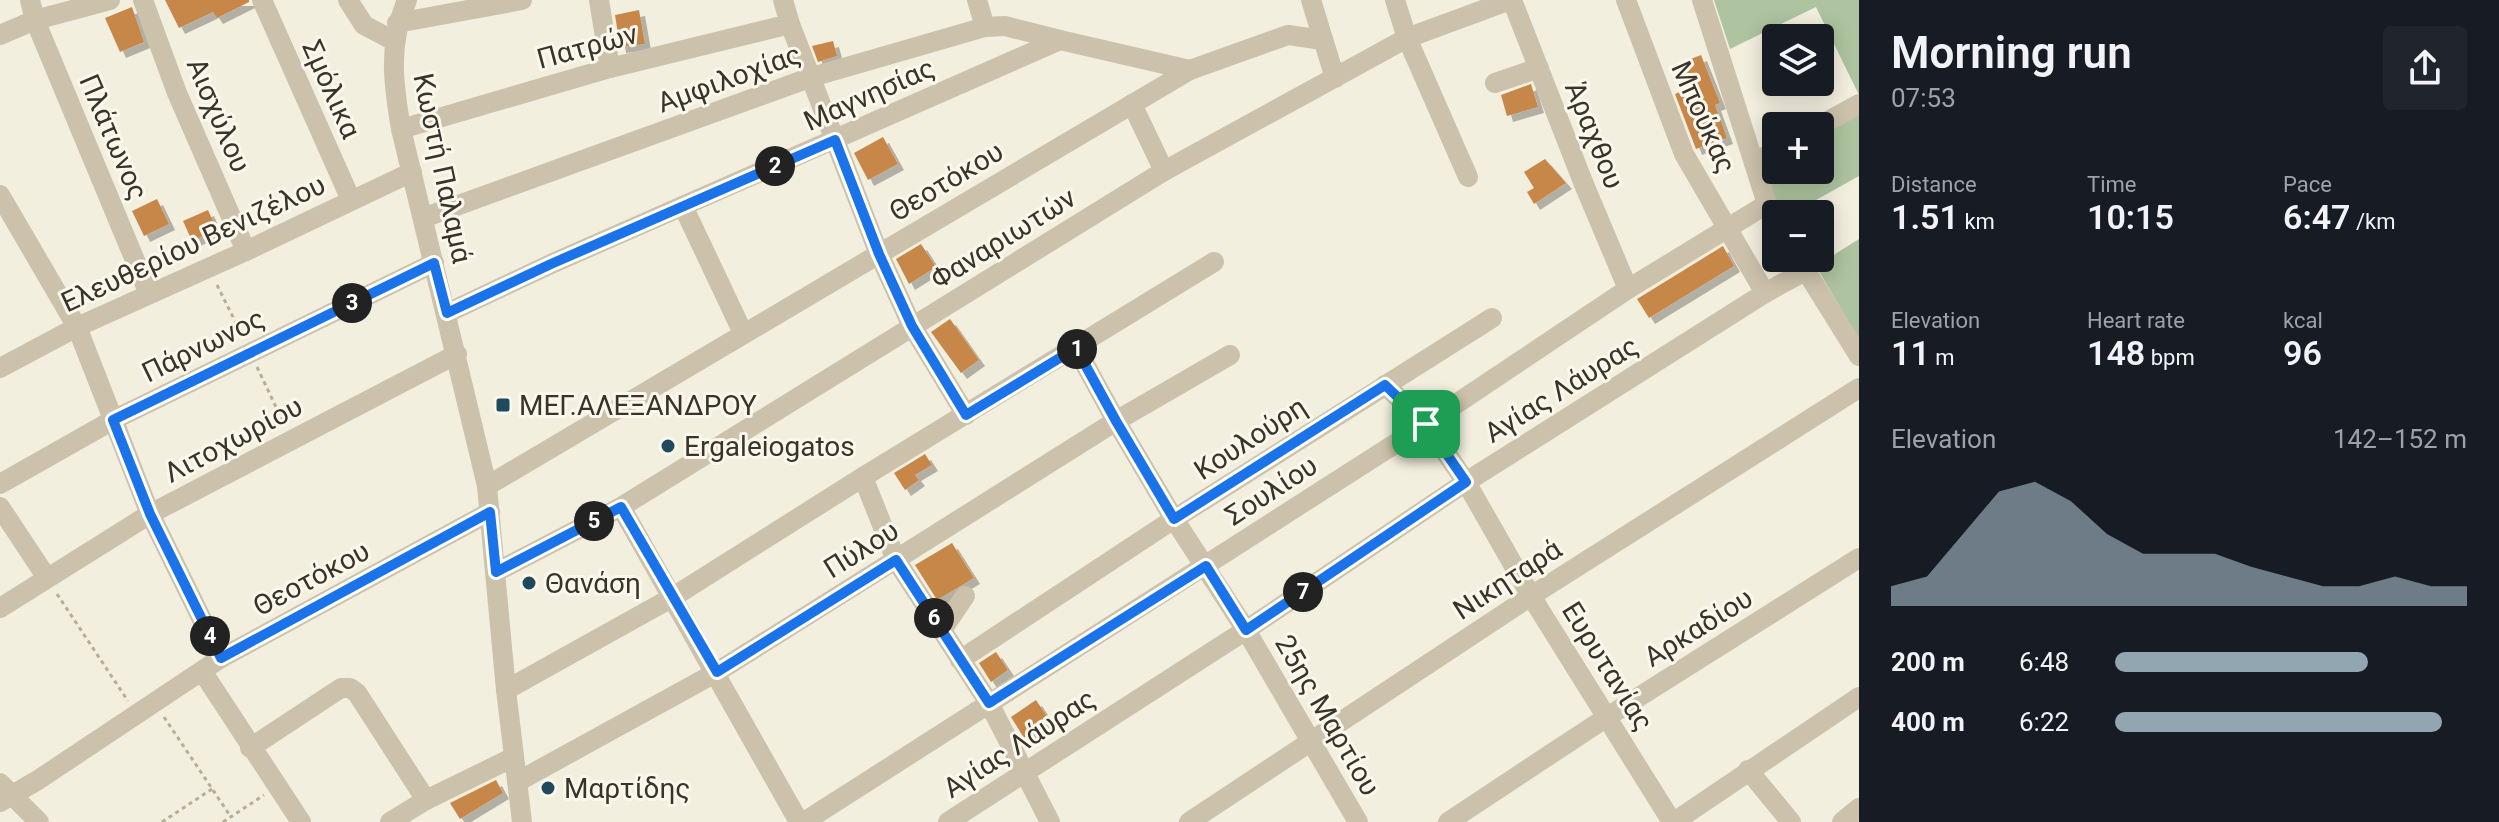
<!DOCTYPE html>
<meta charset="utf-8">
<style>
body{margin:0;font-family:Roboto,sans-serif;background:#20242c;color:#f1f3f6;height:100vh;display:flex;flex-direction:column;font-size:30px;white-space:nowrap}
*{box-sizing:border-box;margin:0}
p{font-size:26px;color:#9ea1a6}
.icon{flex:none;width:44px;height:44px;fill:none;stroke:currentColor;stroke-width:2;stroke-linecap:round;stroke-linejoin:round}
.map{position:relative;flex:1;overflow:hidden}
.details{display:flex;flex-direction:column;background:#171b24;width:640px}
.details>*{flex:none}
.controls{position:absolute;left:1762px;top:24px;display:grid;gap:16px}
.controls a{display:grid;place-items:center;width:72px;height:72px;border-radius:8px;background:#171b24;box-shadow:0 4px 20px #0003;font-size:40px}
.pin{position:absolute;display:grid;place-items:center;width:68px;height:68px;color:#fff;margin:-34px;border-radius:16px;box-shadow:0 4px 12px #0006}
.km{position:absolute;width:40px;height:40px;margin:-20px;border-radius:50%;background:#222;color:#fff;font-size:22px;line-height:40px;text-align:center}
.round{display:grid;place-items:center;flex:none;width:84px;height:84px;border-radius:8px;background:#20242c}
.head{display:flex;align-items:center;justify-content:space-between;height:136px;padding:0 32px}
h1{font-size:44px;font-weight:600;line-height:60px}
.metrics{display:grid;grid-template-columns:repeat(3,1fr);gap:12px;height:136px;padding:8px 32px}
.metrics div{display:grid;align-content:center}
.metrics b{font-size:34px;font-weight:600}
.metrics small{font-size:22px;font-weight:400}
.metrics p{font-size:22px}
.chart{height:224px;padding:16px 32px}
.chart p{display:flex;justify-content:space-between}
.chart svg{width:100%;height:144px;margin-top:8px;fill:#92a6b1;opacity:.7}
ul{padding:0 32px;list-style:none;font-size:26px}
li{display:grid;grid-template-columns:128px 96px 1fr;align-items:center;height:60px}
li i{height:20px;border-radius:10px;background:#92a6b1}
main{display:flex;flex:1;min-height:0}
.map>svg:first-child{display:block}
.green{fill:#aec39f}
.building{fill:#c7874a;filter:url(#shadow)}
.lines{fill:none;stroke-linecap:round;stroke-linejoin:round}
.path{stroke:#b8ad95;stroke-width:3;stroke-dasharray:4 4;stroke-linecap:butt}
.minor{stroke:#ccc2ab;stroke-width:20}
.route-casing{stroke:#fff;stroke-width:16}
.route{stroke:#1a73e8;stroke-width:10}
.poi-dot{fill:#1f495c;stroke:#faf7ec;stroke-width:3}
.labels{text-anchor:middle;stroke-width:6;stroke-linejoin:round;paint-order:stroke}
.street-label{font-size:28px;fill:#3a332a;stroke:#faf7ec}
.poi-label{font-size:28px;fill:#3a332a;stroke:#faf7ec;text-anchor:start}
</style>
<main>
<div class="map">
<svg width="1859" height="822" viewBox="0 0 1859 822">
<defs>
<filter id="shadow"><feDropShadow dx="6" dy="6" stdDeviation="0" flood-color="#0004"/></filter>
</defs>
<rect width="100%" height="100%" fill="#f3efdf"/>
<g class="green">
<path d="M1714,0H1859V95L1816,7L1730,49Z"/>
<path d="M1859,111V176L1791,214H1782L1763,169L1776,161V170H1820V135Z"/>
<path d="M1859,239V340L1816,266Z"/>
</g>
<g class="building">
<path d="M165,0H249V2L217,18L213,12L179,28Z"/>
<path d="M132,7L144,42L120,52L105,18Z"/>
<path d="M639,10L645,44L620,47L615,15Z"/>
<path d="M833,41L837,56L818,62L812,46Z"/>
<path d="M1701,55L1720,103L1715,105L1727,138L1696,149L1675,94L1685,90L1675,65Z"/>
<path d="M1531,84L1538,107L1507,116L1501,95Z"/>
<path d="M883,137L898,164L868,180L854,153Z"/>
<path d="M1545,159L1566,183L1534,204L1527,192L1534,188L1524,172Z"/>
<path d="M157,199L169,224L144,236L132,211Z"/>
<path d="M208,210L217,230L192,241L183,221Z"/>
<path d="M921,244L936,267L909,284L896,259Z"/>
<path d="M1723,246L1734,266L1649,318L1637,299Z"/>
<path d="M950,319L979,360L961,373L931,332Z"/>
<path d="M925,454L932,465L915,475L919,480L905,490L894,473Z"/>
<path d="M952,543L974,578L937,600L915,565Z"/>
<path d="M996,652L1008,670L991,682L979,663Z"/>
<path d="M1036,700L1050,721L1024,738L1011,717Z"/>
<path d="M496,780L503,793L460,819L450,803Z"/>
</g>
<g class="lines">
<g class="path">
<path d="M217,285L242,335"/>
<path d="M257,367L285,426"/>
<path d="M57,594L128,701"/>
<path d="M164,717L231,817"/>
<path d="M162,822L212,789"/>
<path d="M223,822L264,795"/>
</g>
<g class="minor">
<path d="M30,0L35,20L149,294"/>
<path d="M143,0L177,93L246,251"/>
<path d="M262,0L351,200"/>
<path d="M348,0L364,25L394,41"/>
<path d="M407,0C388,44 393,82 401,129L487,486L506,690L522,822"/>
<path d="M599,0L610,68"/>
<path d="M783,0L790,24L879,254L912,326L966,415"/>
<path d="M977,0L985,27"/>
<path d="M1311,0L1335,78"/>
<path d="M1395,0L1407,38L1468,177"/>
<path d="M1512,0L1583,182L1628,289"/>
<path d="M1626,0L1684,154L1765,293"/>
<path d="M1702,0L1767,204L1776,219"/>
<path d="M397,23L522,0"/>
<path d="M0,35L35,20L110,0"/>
<path d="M1495,83L1539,68"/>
<path d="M1132,104L1164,171"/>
<path d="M1819,126L1859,104"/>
<path d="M401,129L610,68L790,24"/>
<path d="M1754,163L1776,150"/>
<path d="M0,195L77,327L150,514L221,658"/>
<path d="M683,206L743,333"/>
<path d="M423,218L812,77L985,27L1005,26L1060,40"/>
<path d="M1798,258L1859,356"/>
<path d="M447,313L551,264L1060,40L1190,70"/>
<path d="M1076,348L1116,421L1174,519L1246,630L1358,822"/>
<path d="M0,368L77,327L246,251L412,172"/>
<path d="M1385,385L1426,424L1466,482L1531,596L1672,822"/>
<path d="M863,477L896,560L989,703L1050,822"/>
<path d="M0,484L113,420L434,263"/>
<path d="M487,486L1190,70L1288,35L1323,40"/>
<path d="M0,507L47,578"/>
<path d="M621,507L799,822"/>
<path d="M496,572L621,507L1164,171L1407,38L1510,0"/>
<path d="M0,608L150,514L457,354"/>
<path d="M942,630L965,596"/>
<path d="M960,660L1174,519L1492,318"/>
<path d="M202,671L301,822"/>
<path d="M506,690L673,597L863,477L1214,262"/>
<path d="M250,748L341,688H350L357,693L426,800"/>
<path d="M1748,770L1791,822"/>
<path d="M517,782L717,672L1116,421L1230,355"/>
<path d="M0,783L39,822"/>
<path d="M0,802L38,780L221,658L490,512"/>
<path d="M390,822L426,800L514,757"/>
<path d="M804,822L1426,424L1628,289L1767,204"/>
<path d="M948,822L1246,630L1466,482L1765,293L1805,271"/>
<path d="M1189,822L1531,596L1859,388"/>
<path d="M1448,822L1607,717L1859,558"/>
<path d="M1674,822L1859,697"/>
<path d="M1842,822L1859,808"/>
</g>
</g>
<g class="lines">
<defs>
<path id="route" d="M835,140L879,254L912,326L966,415L1076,348L1116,421L1174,519L1385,385L1426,424L1466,482L1246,630L1206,566L989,703L896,560L717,672L621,507L496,572L490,512L221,658L150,514L113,420L434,263L447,313L551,264Z"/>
</defs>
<use href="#route" class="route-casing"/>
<use href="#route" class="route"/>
</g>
<g class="poi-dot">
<rect x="495" y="397" width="16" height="16" rx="4"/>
<circle cx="668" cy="446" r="8"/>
<circle cx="529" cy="583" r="8"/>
<circle cx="548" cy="788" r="8"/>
</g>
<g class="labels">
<g class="street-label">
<text transform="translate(587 46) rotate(-15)" y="10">Πατρών</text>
<text transform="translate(729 78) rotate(-20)" y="10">Αμφιλοχίας</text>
<text transform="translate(332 89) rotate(66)" y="10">Σμόλικα</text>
<text transform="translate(869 94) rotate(-24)" y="10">Μαγνησίας</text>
<text transform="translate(219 115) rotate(67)" y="10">Αισχύλου</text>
<text transform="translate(1704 117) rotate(66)" y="10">Μπούκας</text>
<text transform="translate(1595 135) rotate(68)" y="10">Άραχθου</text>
<text transform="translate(114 137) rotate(67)" y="10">Πλάτωνος</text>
<text transform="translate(443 168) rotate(78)" y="10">Κωστή Παλαμά</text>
<text transform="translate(946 181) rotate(-31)" y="10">Θεοτόκου</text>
<text transform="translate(1003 238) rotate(-32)" y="10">Φαναριωτών</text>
<text transform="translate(193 243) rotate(-25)" y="10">Ελευθερίου Βενιζέλου</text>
<text transform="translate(203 345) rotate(-26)" y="10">Πάρνωνος</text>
<text transform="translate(1561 389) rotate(-32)" y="10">Αγίας Λάυρας</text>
<text transform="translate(1250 438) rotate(-33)" y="10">Κουλούρη</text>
<text transform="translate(233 439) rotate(-28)" y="10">Λιτοχωρίου</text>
<text transform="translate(1271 490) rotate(-33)" y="10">Σουλίου</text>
<text transform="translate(861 549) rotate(-32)" y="10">Πύλου</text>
<text transform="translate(311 578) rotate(-28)" y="10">Θεοτόκου</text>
<text transform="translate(1507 579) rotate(-33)" y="10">Νικηταρά</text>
<text transform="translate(1698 627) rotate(-32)" y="10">Αρκαδίου</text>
<text transform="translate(1608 666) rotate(58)" y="10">Ευρυτανίας</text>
<text transform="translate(1328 715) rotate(60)" y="10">25ης Μαρτίου</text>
<text transform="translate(1019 743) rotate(-33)" y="10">Αγίας Λάυρας</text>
</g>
<g class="poi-label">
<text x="519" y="415">ΜΕΓ.ΑΛΕΞΑΝΔΡΟΥ</text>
<text x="684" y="456">Ergaleiogatos</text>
<text x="545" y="593">Θανάση</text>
<text x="564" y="798">Μαρτίδης</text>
</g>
</g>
</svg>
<div class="controls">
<a><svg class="icon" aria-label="layers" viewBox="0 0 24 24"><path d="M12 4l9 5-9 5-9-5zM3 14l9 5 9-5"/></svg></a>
<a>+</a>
<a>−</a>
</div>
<div class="pin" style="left:1426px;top:424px;background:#1e9e55"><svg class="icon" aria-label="arrive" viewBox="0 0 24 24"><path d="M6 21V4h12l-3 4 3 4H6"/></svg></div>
<b class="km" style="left:1077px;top:349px">1</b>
<b class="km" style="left:775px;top:166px">2</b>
<b class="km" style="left:352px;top:303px">3</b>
<b class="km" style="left:210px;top:636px">4</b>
<b class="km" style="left:594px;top:521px">5</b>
<b class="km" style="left:934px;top:618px">6</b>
<b class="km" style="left:1303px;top:592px">7</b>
</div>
<section class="details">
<div class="head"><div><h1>Morning run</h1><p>07:53</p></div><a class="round"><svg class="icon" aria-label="share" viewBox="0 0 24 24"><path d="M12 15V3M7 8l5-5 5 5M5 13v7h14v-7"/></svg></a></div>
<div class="metrics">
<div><p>Distance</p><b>1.51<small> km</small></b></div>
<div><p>Time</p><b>10:15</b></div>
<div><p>Pace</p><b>6:47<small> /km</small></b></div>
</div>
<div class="metrics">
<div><p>Elevation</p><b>11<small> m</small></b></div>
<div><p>Heart rate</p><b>148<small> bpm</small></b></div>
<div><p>kcal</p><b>96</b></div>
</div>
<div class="chart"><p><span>Elevation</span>142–152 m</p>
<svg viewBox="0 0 160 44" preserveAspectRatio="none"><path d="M0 44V38L10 35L20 22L30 9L40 6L50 12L60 22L70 28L80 28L90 28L100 32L110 35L120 38L130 38L140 35L150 38L160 38V44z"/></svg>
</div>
<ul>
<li><b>200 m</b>6:48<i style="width:72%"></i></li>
<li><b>400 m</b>6:22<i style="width:93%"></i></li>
</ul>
</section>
</main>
